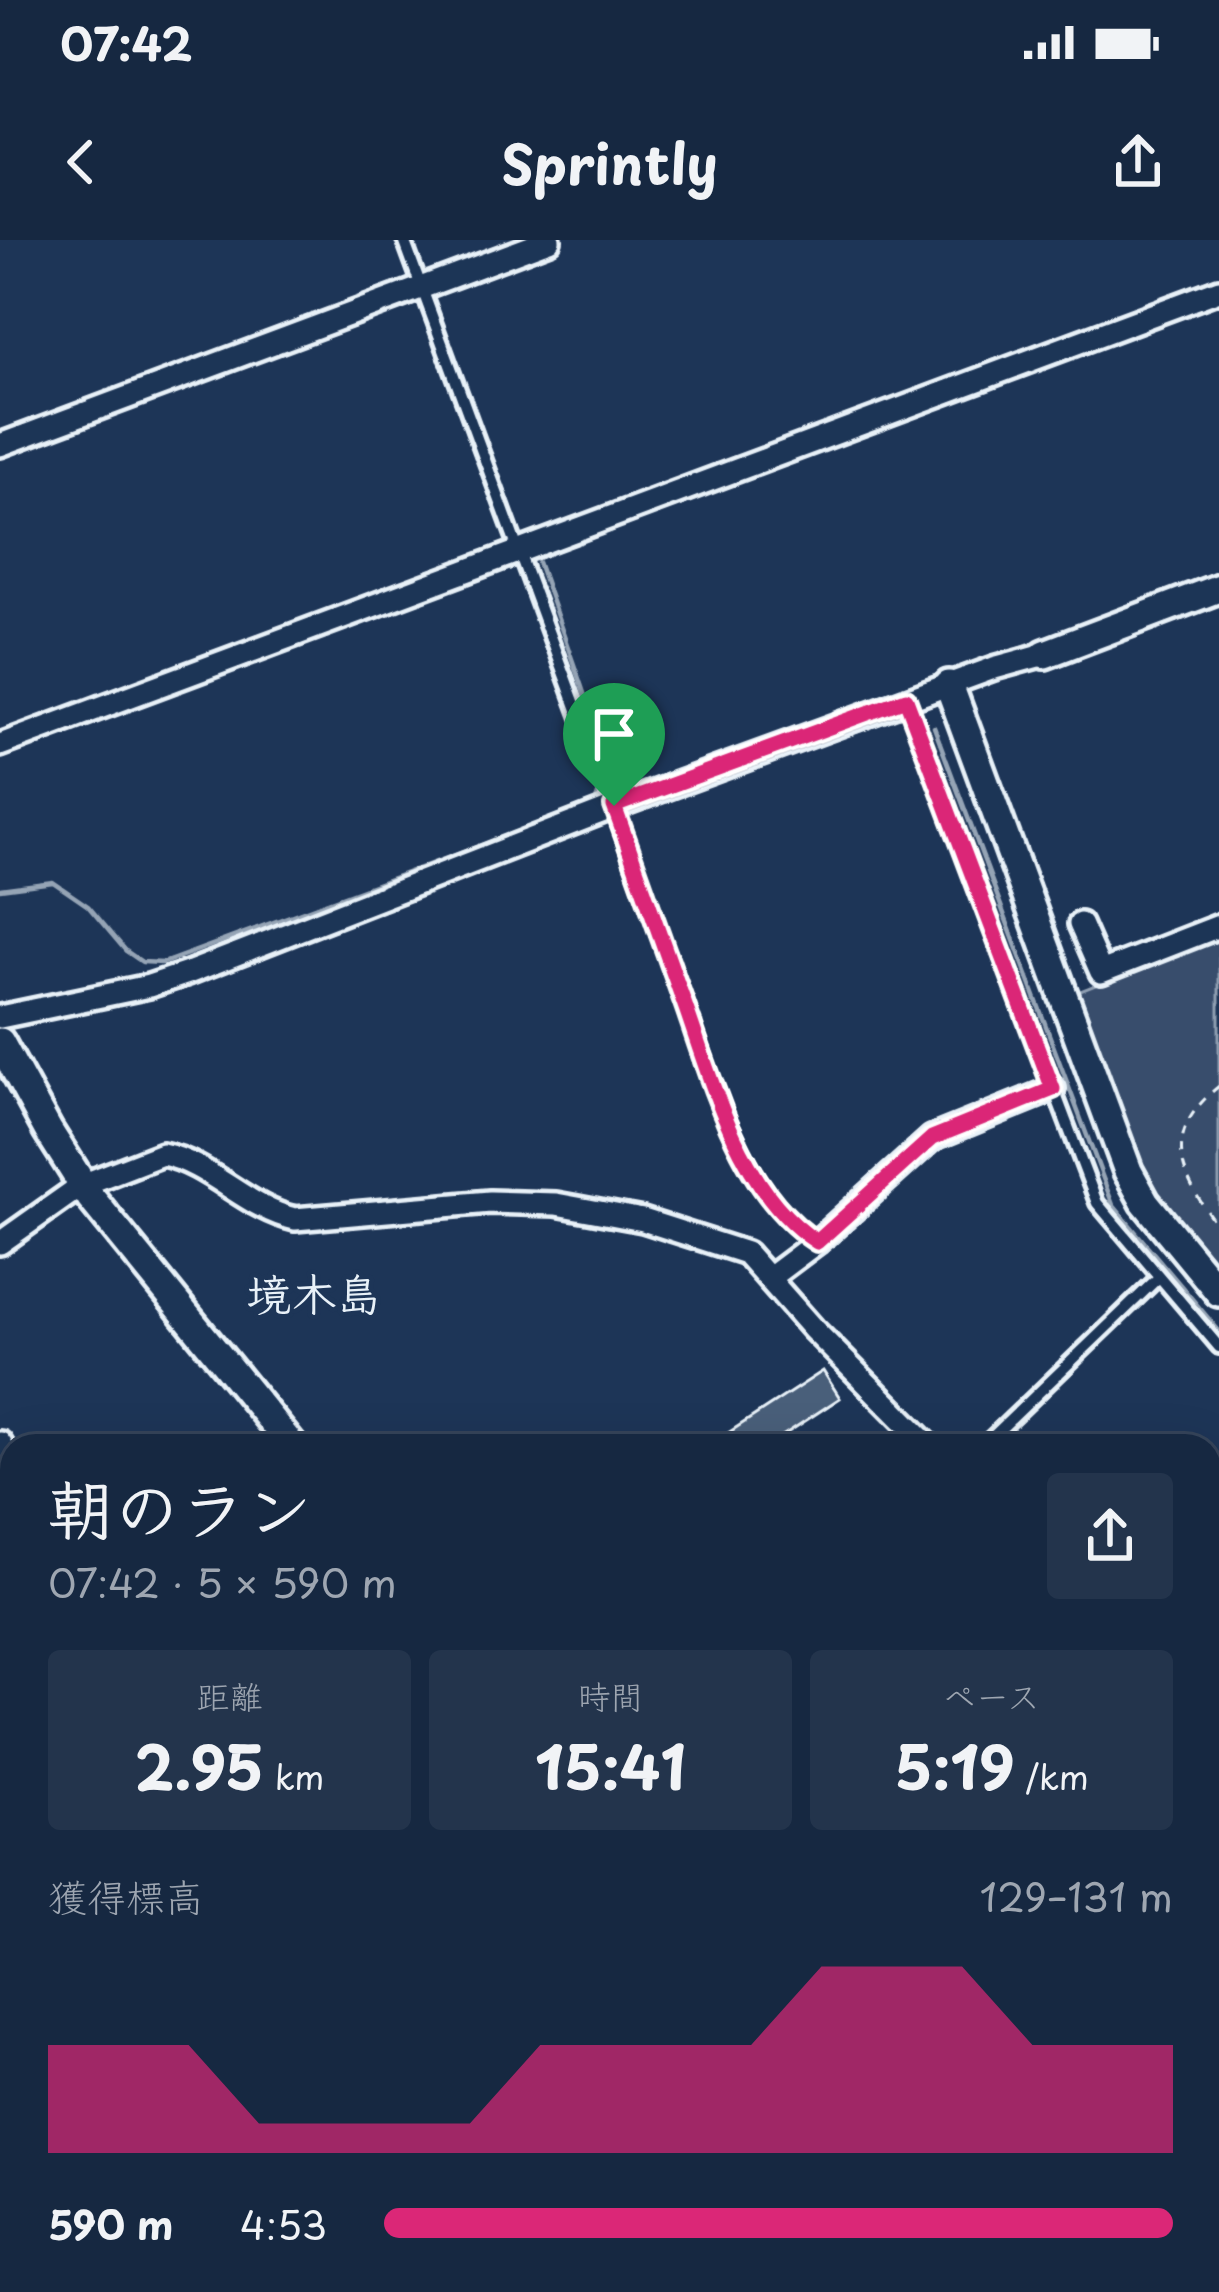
<!DOCTYPE html>
<html lang="ja">
<meta charset="utf-8">
<style>
body{margin:0;font-family:"Playpen Sans","Klee One",sans-serif;background:#23344c;color:#f1f3f6;height:100vh;display:flex;flex-direction:column;font-size:45px;white-space:nowrap}
*{box-sizing:border-box;margin:0}
p{font-size:39px;color:#9ea6b1}
.icon{flex:none;width:66px;height:66px;fill:none;stroke:currentColor;stroke-width:2;stroke-linecap:round;stroke-linejoin:round}
.map{position:relative;flex:1;overflow:hidden}
.sheet{position:absolute;left:0px;top:1194px;width:1221px;height:858px;display:flex;flex-direction:column;background:#162841;border-radius:36px 36px 0 0;box-shadow:0 12px 48px #0002,0 0 0 3px #35445a}
.sheet>*{flex:none}
.pin{position:absolute;display:grid;place-items:center;width:102px;height:102px;color:#fff;margin:-123px -51px;border-radius:50% 50% 50% 0;rotate:-45deg;box-shadow:0 0 12px #0007}
.pin .icon{rotate:45deg}
.round{display:grid;place-items:center;flex:none;width:126px;height:126px;border-radius:12px;background:#23344c}
.summary{display:flex;align-items:center;justify-content:space-between;height:204px;padding:0 48px}
h1{font-size:66px;font-weight:700;line-height:90px}
.figures{display:grid;grid-template-columns:repeat(3,1fr);gap:18px;height:204px;padding:12px 48px}
.figures div{display:grid;align-content:center;border-radius:12px;background:#23344c;text-align:center}
.figures b{font-size:60px;font-weight:700}
.figures small{font-size:33px;font-weight:400}
.figures p{font-size:33px}
.chart{height:336px;padding:24px 48px}
.chart p{display:flex;justify-content:space-between}
.chart svg{width:100%;height:216px;margin-top:12px;fill:#db2777;opacity:.7}
ul{padding:0 48px;list-style:none;font-size:39px}
li{display:grid;grid-template-columns:192px 144px 1fr;align-items:center;height:90px}
li i{height:30px;border-radius:15px;background:#db2777}
.status{display:flex;justify-content:space-between;align-items:center;height:84px;padding:0 60px;background:#162841;direction:ltr}
.status svg{height:33px;fill:currentColor}
header{display:flex;justify-content:space-between;align-items:center;height:156px;padding:0 48px;background:#162841;font-size:54px;font-weight:700}
.map>svg:first-child{display:block}
.green{fill:#374d6c;stroke:#909fb2;stroke-width:3}
.lines{fill:none;stroke-linecap:round;stroke-linejoin:round}
.stream{stroke:#95a4b5;stroke-width:4.5}
.building{fill:#495e7a;stroke:#e8f1f8;stroke-width:3}
.lane-casing{stroke:#e8f1f8;stroke-width:20}
.street-casing{stroke:#e8f1f8;stroke-width:30}
.secondary-casing{stroke:#e8f1f8;stroke-width:36}
.primary-casing{stroke:#e8f1f8;stroke-width:42}
.highway-casing{stroke:#e8f1f8;stroke-width:45}
.path{stroke:#e8f1f8;stroke-width:3;stroke-dasharray:9 9;stroke-linecap:butt}
.lane{stroke:#1d3557;stroke-width:10}
.street{stroke:#1d3557;stroke-width:21}
.secondary{stroke:#1d3557;stroke-width:27}
.primary{stroke:#1d3557;stroke-width:33}
.highway{stroke:#1d3557;stroke-width:36}
.rail-casing{stroke:#e8f1f8;stroke-width:9}
.rail{stroke:#1d3557;stroke-width:4.5;stroke-dasharray:14;stroke-linecap:butt}
.highway-bridge-casing{stroke:#e8f1f8;stroke-width:45;stroke-linecap:butt}
.highway-bridge{stroke:#1d3557;stroke-width:36}
.route-casing{stroke:#fff;stroke-width:24}
.route{stroke:#db2777;stroke-width:15}
.labels{text-anchor:middle;stroke-width:10;stroke-linejoin:round;paint-order:stroke}
.quarter-label{font-size:45px;font-weight:bold;fill:#e8f1f8;stroke:#1d3557}
</style>
<div class="status"><b>07:42</b><svg viewBox="0 0 49 12"><path d="M0 12V9h3v3zM5 12V6h3v6zM10 12V3h3v9zM15 12V0h3v12zM26 1h20v11H26zM47 4h2v5h-2z"/></svg></div>
<header><svg class="icon" aria-label="back" viewBox="0 0 24 24"><path d="M15 5l-7 7 7 7"/></svg>Sprintly<svg class="icon" aria-label="share" viewBox="0 0 24 24"><path d="M12 15V3M7 8l5-5 5 5M5 13v7h14v-7"/></svg></header>
<div class="map">
<svg width="1219" height="2052" viewBox="0 0 1219 2052">
<rect width="100%" height="100%" fill="#1d3557"/>
<filter id="ink" filterUnits="userSpaceOnUse"><feTurbulence type="fractalNoise" baseFrequency=".00833" numOctaves="2"/><feDisplacementMap in="SourceGraphic" scale="24" xChannelSelector="R" yChannelSelector="G"/><feConvolveMatrix kernelMatrix="1 2 1 2 8 2 1 2 1" color-interpolation-filters="sRGB"/></filter>
<g filter="url(#ink)">
<path class="green" d="M1219,696V1033L1146,942L1070,755Z"/>
<g class="lines">
<g class="stream">
<path d="M530,296L575,279"/>
<path d="M538,322L617,547L627,554"/>
<path d="M517,326L600,549L595,563"/>
<path d="M998,416L1178,349"/>
<path d="M934,487L1113,965L1219,1091"/>
<path d="M636,569L904,475"/>
<path d="M0,649L53,642L88,666L126,711L142,722L163,723L596,563"/>
</g>
</g>
<path class="building" d="M823,1131L840,1158L767,1206H708Z"/>
<g class="lines">
<defs>
<g id="lane">
<path d="M404,0L727,877C749,925 772,974 817,1002"/>
<path d="M906,459L1097,963L1219,1107"/>
<path d="M983,1206L1159,1037"/>
<path d="M0,1812L12,1811"/>
</g>
<g id="street">
<path d="M0,205L549,0"/>
<path d="M0,505L1219,50"/>
<path d="M1080,684L1101,732L1219,686"/>
<path d="M0,777L149,746L188,733L614,567L994,428L1045,414"/>
<path d="M0,1003L82,945L162,914C210,923 247,969 295,979L490,962L556,964L643,980L746,1013L813,1089L929,1206"/>
<path d="M769,1038L817,1002L932,898L1053,849"/>
<path d="M0,1203L12,1224"/>
<path d="M1209,1585L1219,1574"/>
<path d="M1209,1677L1219,1676"/>
<path d="M788,2040L790,2052"/>
</g>
<g id="secondary">
<path d="M1045,414L1219,348"/>
<path d="M949,445L1128,931L1145,962L1219,1052"/>
<path d="M0,802L48,890L91,958L292,1206"/>
</g>
<g id="primary">
<path d="M1209,1337L1219,1338"/>
<path d="M0,1504H12"/>
</g>
<g id="highway">
<path d="M1209,1515L1219,1504"/>
<path d="M1209,1555L1219,1543"/>
</g>
</defs>
<use href="#lane" class="lane-casing"/>
<use href="#street" class="street-casing"/>
<use href="#secondary" class="secondary-casing"/>
<use href="#primary" class="primary-casing"/>
<use href="#highway" class="highway-casing"/>
<g class="path">
<path d="M1219,846C1159,895 1180,935 1219,988"/>
<path d="M1209,1832L1219,1831"/>
<path d="M0,1969L12,1968"/>
<path d="M221,2040L222,2052"/>
</g>
<use href="#lane" class="lane"/>
<use href="#street" class="street"/>
<use href="#secondary" class="secondary"/>
<use href="#primary" class="primary"/>
<use href="#highway" class="highway"/>
<defs>
<g id="rail">
<path d="M1209,1996L1219,1995"/>
<path d="M691,2052L801,2040"/>
</g>
</defs>
<use href="#rail" class="rail-casing"/>
<use href="#rail" class="rail"/>
<defs>
<path id="highway-bridge" d="M746,2052L756,2040"/>
</defs>
<use href="#highway-bridge" class="highway-bridge-casing"/>
<use href="#highway-bridge" class="highway-bridge"/>
</g>
</g>
<g class="lines" filter="url(#ink)">
<defs>
<path id="route" d="M906,459L1053,849L932,898L817,1002C739,952 712,840 682,757C659,694 637,630 614,566Z"/>
</defs>
<use href="#route" class="route-casing"/>
<use href="#route" class="route"/>
</g>
<g class="labels">
<g class="quarter-label">
<text x="314" y="1071">境木島</text>
</g>
</g>
</svg>
<div class="pin" style="left:614px;top:566px;background:#1e9e55"><svg class="icon" aria-label="arrive" viewBox="0 0 24 24"><path d="M6 21V4h12l-3 4 3 4H6"/></svg></div>
<section class="sheet">
<div class="summary"><div><h1>朝のラン</h1><p>07:42 · 5 × 590 m</p></div><a class="round"><svg class="icon" aria-label="share" viewBox="0 0 24 24"><path d="M12 15V3M7 8l5-5 5 5M5 13v7h14v-7"/></svg></a></div>
<div class="figures">
<div><p>距離</p><b>2.95<small> km</small></b></div>
<div><p>時間</p><b>15:41</b></div>
<div><p>ペース</p><b>5:19<small> /km</small></b></div>
</div>
<div class="chart"><p><span>獲得標高</span>129–131 m</p>
<svg viewBox="0 0 160 44" preserveAspectRatio="none"><path d="M0 44V22L10 22L20 22L30 38L40 38L50 38L60 38L70 22L80 22L90 22L100 22L110 6L120 6L130 6L140 22L150 22L160 22V44z"/></svg>
</div>
<ul>
<li><b>590 m</b>4:53<i style="width:100%"></i></li>
</ul>
</section>
</div>
